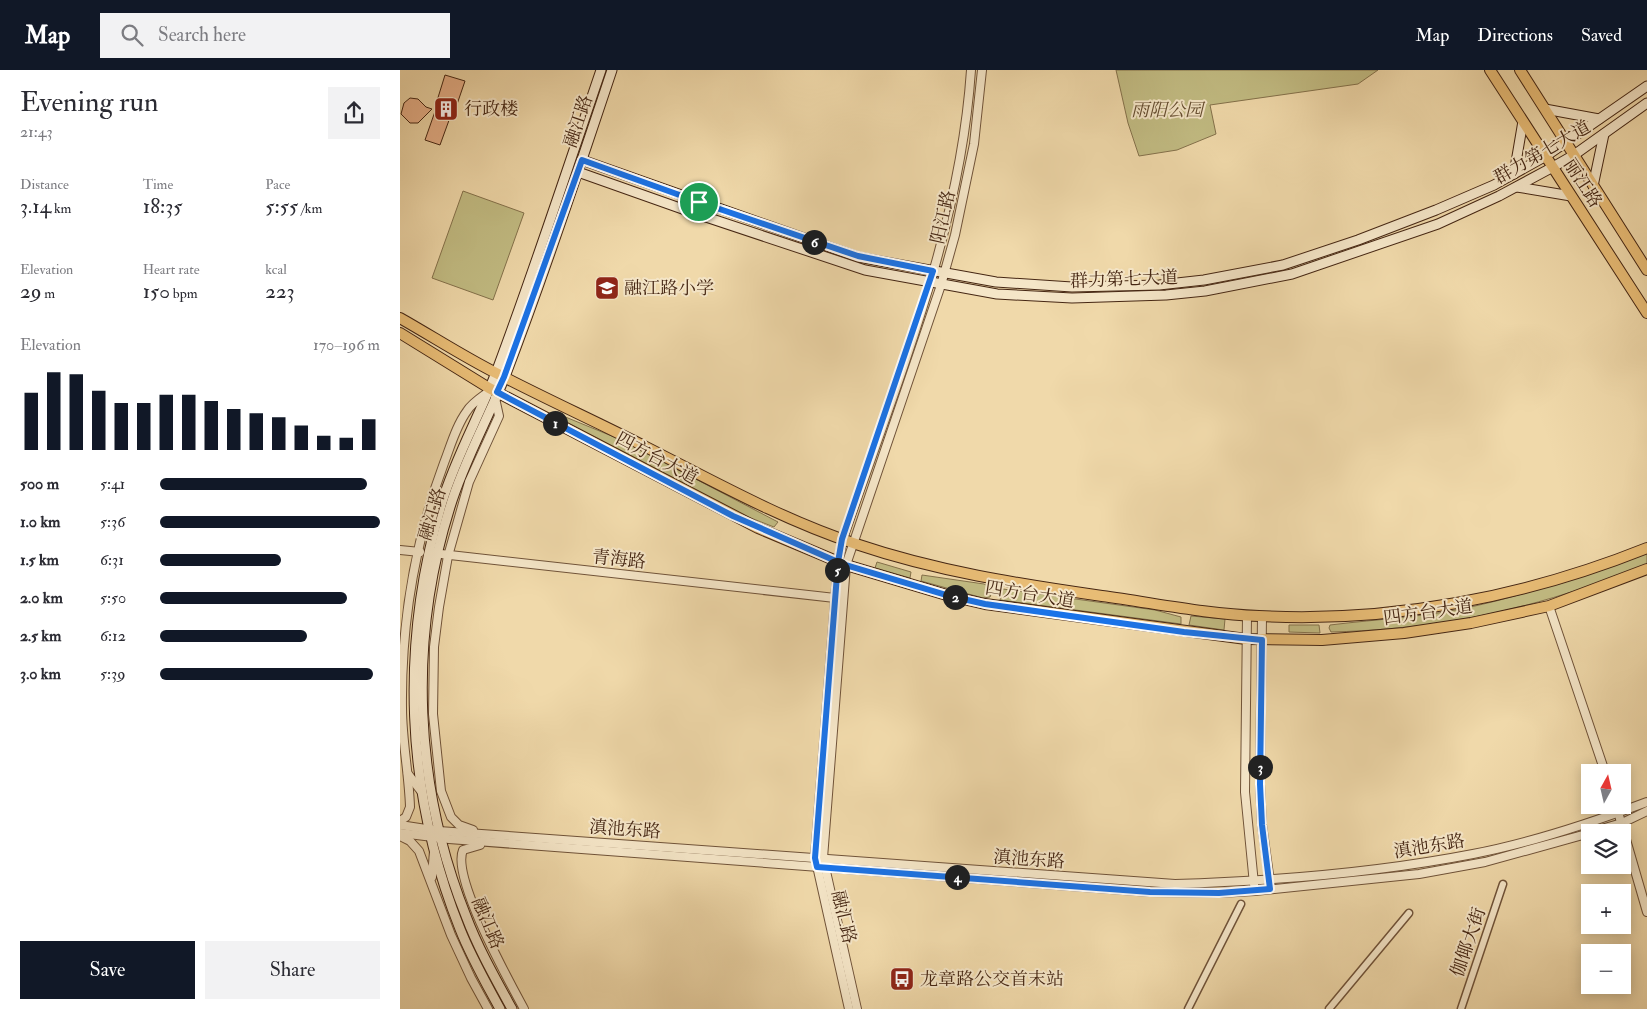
<!DOCTYPE html>
<meta charset="utf-8">
<style>
body{margin:0;font-family:"IM FELL Double Pica","Noto Serif SC",serif;background:#f2f2f3;color:#2b2b33;height:100vh;display:flex;flex-direction:column;font-size:19px;white-space:nowrap}
*{box-sizing:border-box;margin:0}
p{font-size:16px;color:#7c7c81}
.icon{flex:none;width:28px;height:28px;fill:none;stroke:currentColor;stroke-width:2;stroke-linecap:round;stroke-linejoin:round}
.map{position:relative;flex:1;overflow:hidden}
.details{display:flex;flex-direction:column;background:#fff;width:400px}
.details>*{flex:none}
.needle{width:32px;rotate:8deg}
.tools{position:absolute;left:1181px;top:694px;display:grid;gap:10px}
.tools a{display:grid;place-items:center;width:50px;height:50px;border-radius:0px;background:#fff;box-shadow:0 2px 12px #0003;font-size:25px}
.pin{position:absolute;display:grid;place-items:center;width:42px;height:42px;color:#fff;margin:-21px;border:2px solid #fff;border-radius:50%;box-shadow:0 1px 5px #0007}
.km{position:absolute;width:25px;height:25px;margin:-12px;border-radius:50%;background:#222;color:#fff;font-size:14px;line-height:25px;text-align:center}
.round{display:grid;place-items:center;flex:none;width:52px;height:52px;border-radius:0px;background:#f2f2f3}
.overview{display:flex;align-items:center;justify-content:space-between;height:85px;padding:0 20px}
h1{font-size:28px;font-weight:600;line-height:38px}
.stats{display:grid;grid-template-columns:repeat(3,1fr);gap:8px;height:85px;padding:5px 20px}
.stats div{display:grid;align-content:center}
.stats b{font-size:21px;font-weight:600}
.stats small{font-size:14px;font-weight:400}
.stats p{font-size:14px}
.chart{height:140px;padding:10px 20px}
.chart p{display:flex;justify-content:space-between}
.chart svg{width:100%;height:90px;margin-top:5px;stroke:#111827;stroke-width:6}
.button{display:flex;gap:10px;margin-top:auto;padding:10px 20px}
.button a{flex:1;height:58px;border-radius:0px;background:#111827;color:#fff;font-size:20px;font-weight:600;line-height:58px;text-align:center}
.button a+a{background:#f2f2f3;color:#2b2b33}
ul{padding:0 20px;list-style:none;font-size:16px}
li{display:grid;grid-template-columns:80px 60px 1fr;align-items:center;height:38px}
li i{height:12px;border-radius:6px;background:#111827}
header{display:flex;align-items:center;gap:30px;box-sizing:border-box;height:70px;padding:0 25px;background:#111827;color:#fff}
header strong{font-size:24px}
nav{display:flex;gap:28px;margin-inline-start:auto;font-size:18px}
.search{width:350px;height:45px;background:#f2f2f3;display:flex;align-items:center;gap:12px;box-sizing:border-box;padding:0 18px;border-radius:0px;color:#7c7c81;font-size:19px}
main{display:flex;flex:1;min-height:0}
.map>svg:first-child{display:block}
.green{fill:#c2bc83;stroke:#84714b}
.building{fill:#e8b18a;stroke:#452613}
.lines{fill:none;stroke-linecap:round;stroke-linejoin:round}
.minor-casing{stroke:#705339;stroke-width:9}
.tertiary-casing{stroke:#705339;stroke-width:10}
.secondary-casing{stroke:#452613;stroke-width:11}
.primary-casing{stroke:#452613;stroke-width:12}
.minor{stroke:#f5e6c8;stroke-width:6}
.tertiary{stroke:#f5e6c8;stroke-width:8}
.secondary{stroke:#f5e6c8;stroke-width:9}
.primary{stroke:#e8bc75;stroke-width:10}
.route-casing{stroke:#fff;stroke-width:10}
.route{stroke:#1a73e8;stroke-width:6}
.labels{text-anchor:middle;stroke-width:4;stroke-linejoin:round;paint-order:stroke}
.poi-label{font-size:18px;fill:#452613;stroke:#f5e6c8;text-anchor:start}
.park-label{font-size:18px;font-style:italic;fill:#644c2f;stroke:#f5e6c8}
.street-label{font-size:18px;fill:#452613;stroke:#f5e6c8}
</style>
<header>
<strong>Map</strong>
<div class="search"><svg class="icon" aria-label="search" viewBox="0 0 24 24"><circle cx="10" cy="10" r="6"/><path d="M15 15l6 6"/></svg>Search here</div>
<nav><a>Map</a><a>Directions</a><a>Saved</a></nav>
</header>
<main>
<section class="details">
<div class="overview"><div><h1>Evening run</h1><p>21:43</p></div><a class="round"><svg class="icon" aria-label="share" viewBox="0 0 24 24"><path d="M12 15V3M7 8l5-5 5 5M5 13v7h14v-7"/></svg></a></div>
<div class="stats">
<div><p>Distance</p><b>3.14<small> km</small></b></div>
<div><p>Time</p><b>18:35</b></div>
<div><p>Pace</p><b>5:55<small> /km</small></b></div>
</div>
<div class="stats">
<div><p>Elevation</p><b>29<small> m</small></b></div>
<div><p>Heart rate</p><b>150<small> bpm</small></b></div>
<div><p>kcal</p><b>223</b></div>
</div>
<div class="chart"><p><span>Elevation</span>170–196 m</p>
<svg viewBox="0 0 160 44" preserveAspectRatio="none"><path d="M5 44V16M15 44V6M25 44V7M35 44V15M45 44V21M55 44V21M65 44V17M75 44V17M85 44V20M95 44V24M105 44V26M115 44V28M125 44V32M135 44V37M145 44V38M155 44V29"/></svg>
</div>
<ul>
<li><b>500 m</b>5:41<i style="width:94%"></i></li>
<li><b>1.0 km</b>5:36<i style="width:100%"></i></li>
<li><b>1.5 km</b>6:31<i style="width:55%"></i></li>
<li><b>2.0 km</b>5:50<i style="width:85%"></i></li>
<li><b>2.5 km</b>6:12<i style="width:67%"></i></li>
<li><b>3.0 km</b>5:39<i style="width:97%"></i></li>
</ul>
<div class="button"><a>Save</a><a>Share</a></div>
</section>
<div class="map">
<svg width="1247" height="939" viewBox="0 0 1247 939">
<rect width="100%" height="100%" fill="#f0d9aa"/>
<filter id="stains"><feTurbulence type="fractalNoise" baseFrequency=".004" numOctaves="4"/><feColorMatrix values="0 0 0 0 .2 0 0 0 0 .09 0 0 0 0 .02 0 0 0 .5 -.17"/></filter>
<radialGradient id="worn" r=".72"><stop offset=".6" stop-color="#630" stop-opacity="0"/><stop offset="1" stop-color="#630" stop-opacity=".3"/></radialGradient>
<g class="green">
<path d="M716,0H978L958,14L810,35L816,64L777,80L739,86L728,53Z"/>
<path d="M63,121L124,143L93,230L32,208Z"/>
<path d="M163,346L219,369L378,452L374,457L333,441L160,350Z"/>
<path d="M1247,483V494C1222,507 1195,515 1168,523C1090,548 1012,560 931,562L929,558L930,555C978,549 1028,547 1075,536C1134,523 1190,502 1247,483Z"/>
<path d="M477,492L511,502L510,508L475,498Z"/>
<path d="M522,505L584,514L590,517L592,522L590,527L583,528L521,511Z"/>
<path d="M603,519L755,540L781,547V554L600,530Z"/>
<path d="M791,546L825,549L824,560L789,555Z"/>
<path d="M889,555H919L920,563L889,562Z"/>
</g>
<g class="building">
<path d="M45,5L65,11L54,43L52,42L40,75L25,70L39,30L36,34Z"/>
<path d="M10,28L18,29L26,37L32,39L18,53H10L1,44L4,33Z"/>
</g>
<g class="lines">
<defs>
<g id="minor">
<path d="M788,939L841,834"/>
<path d="M929,939L1009,843"/>
<path d="M1061,939L1103,814"/>
</g>
<g id="tertiary">
<path d="M0,480L20,482"/>
<path d="M32,483L435,528"/>
<path d="M1149,536L1205,702"/>
<path d="M847,546L845,722L854,814"/>
<path d="M862,547L860,714L862,755L870,812"/>
<path d="M8,704L21,721"/>
<path d="M1216,735L1247,842"/>
<path d="M0,751L6,747L10,737C9,704 2,671 2,638C1,554 15,471 44,393C51,375 56,356 67,341C71,334 80,328 87,323"/>
<path d="M0,755L39,761L775,814C874,811 975,803 1073,784C1131,773 1191,753 1247,732"/>
<path d="M73,760L59,755L51,747L41,721L33,644L34,577L39,537L48,486L69,412L99,346L95,328"/>
<path d="M1191,762L1222,753L1247,741"/>
<path d="M0,763L49,769L750,822L819,823L855,821L1019,804L1085,792L1190,763"/>
<path d="M0,766L10,771L19,781L51,865L71,908L88,939"/>
<path d="M80,775L63,780C51,807 109,911 124,939"/>
<path d="M32,807L34,781"/>
<path d="M449,939L415,787L438,492L443,469C495,316 560,163 571,0"/>
<path d="M457,939L423,788L446,495L541,215L555,165L574,74L582,0"/>
</g>
<g id="secondary">
<path d="M1145,39L1199,49"/>
<path d="M182,90L458,187L596,212L672,217L759,215L804,210L883,195L958,170L1036,140L1094,115L1146,86L1247,16"/>
<path d="M178,102L291,142L465,200L597,224L672,228L766,225L805,221L892,204L1038,154L1099,126L1153,97L1174,85L1247,33"/>
<path d="M1114,104L1123,51"/>
<path d="M1193,116L1204,64"/>
<path d="M1117,117L1171,126"/>
<path d="M100,939C86,913 71,887 60,859C5,722 0,573 42,432C56,386 80,345 97,300C134,201 167,100 201,0"/>
<path d="M112,939C95,908 78,878 66,846C14,716 8,570 50,437C64,391 88,349 106,304C144,204 178,102 212,0"/>
</g>
<g id="primary">
<path d="M1090,0L1247,243"/>
<path d="M1120,0L1247,200"/>
<path d="M0,248C32,266 64,287 98,304C146,329 197,352 246,377C315,412 383,450 456,474C536,501 618,514 702,526C754,533 806,544 859,546C991,553 1125,527 1247,478"/>
<path d="M0,263L89,318L358,458L446,495L550,526L585,534L846,569L922,570L1004,563L1071,553L1149,536L1247,499"/>
</g>
</defs>
<use href="#minor" class="minor-casing"/>
<use href="#tertiary" class="tertiary-casing"/>
<use href="#secondary" class="secondary-casing"/>
<use href="#primary" class="primary-casing"/>
<use href="#minor" class="minor"/>
<use href="#tertiary" class="tertiary"/>
<use href="#secondary" class="secondary"/>
<use href="#primary" class="primary"/>
</g>
<g class="lines">
<defs>
<path id="route" d="M299,132L182,90L104,307L97,322L333,446L438,492L446,495L550,526L585,534L784,562L862,570L860,714L862,755L870,819L819,823L750,822L417,797L415,788L438,492L442,469L533,201L458,186L299,132"/>
</defs>
<use href="#route" class="route-casing"/>
<use href="#route" class="route"/>
</g>
<defs>
<symbol id="building-square" viewBox="-11 -11 22 22"><rect x="-9" y="-9" width="18" height="18" rx="4" fill="#8f2418" stroke="#f5e6c8"/><path d="M-4-6H4V6H1V3H-1V6H-4ZM-2.5-4.3h1.7v1.8h-1.7ZM.8-4.3h1.7v1.8H.8ZM-2.5-1h1.7V.8h-1.7ZM.8-1h1.7V.8H.8Z" fill="#fff"/></symbol>
<symbol id="school-square" viewBox="-11 -11 22 22"><rect x="-9" y="-9" width="18" height="18" rx="4" fill="#8f2418" stroke="#f5e6c8"/><path d="M0-5L7-2L0 1L-7-2ZM-4 1L0 2.5L4 1V4Q0 6-4 4Z" fill="#fff"/></symbol>
<symbol id="bus-square" viewBox="-11 -11 22 22"><rect x="-9" y="-9" width="18" height="18" rx="4" fill="#8f2418" stroke="#f5e6c8"/><path d="M-5-6H5V4H4V6H2V4H-2V6H-4V4H-5ZM-3.5-4V0h7V-4ZM-3.5 1.2v1.5H-2V1.2ZM2 1.2v1.5H3.5V1.2Z" fill="#fff"/></symbol>
</defs>
<g fill-rule="evenodd">
<use href="#building-square" x="32" y="25" width="28" height="28"/>
<use href="#school-square" x="193" y="204" width="28" height="28"/>
<use href="#bus-square" x="488" y="895" width="28" height="28"/>
</g>
<g class="labels">
<g class="poi-label">
<text x="64" y="45">行政楼</text>
<text x="224" y="224">融江路小学</text>
<text x="520" y="915">龙章路公交首末站</text>
</g>
<g class="park-label">
<text x="767" y="46">雨阳公园</text>
</g>
<g class="street-label">
<text transform="translate(178 51) rotate(-71)" y="6">融江路</text>
<text transform="translate(1142 82) rotate(-30)" y="6">群力第七大道</text>
<text transform="translate(1183 113) rotate(57)" y="6">丽江路</text>
<text transform="translate(543 147) rotate(-77)" y="6">阳江路</text>
<text transform="translate(724 209) rotate(-2)" y="6">群力第七大道</text>
<text transform="translate(257 388) rotate(28)" y="6">四方台大道</text>
<text transform="translate(32 444) rotate(-73)" y="6">融江路</text>
<text transform="translate(219 489) rotate(6)" y="6">青海路</text>
<text transform="translate(630 524) rotate(9)" y="6">四方台大道</text>
<text transform="translate(1028 542) rotate(-8)" y="6">四方台大道</text>
<text transform="translate(225 759) rotate(4)" y="6">滇池东路</text>
<text transform="translate(1029 776) rotate(-9)" y="6">滇池东路</text>
<text transform="translate(629 789) rotate(4)" y="6">滇池东路</text>
<text transform="translate(444 847) rotate(77)" y="6">融汇路</text>
<text transform="translate(88 853) rotate(67)" y="6">融江路</text>
<text transform="translate(1068 872) rotate(-71)" y="6">伽倻大街</text>
</g>
</g>
<rect width="100%" height="100%" filter="url(#stains)"/>
<rect width="100%" height="100%" fill="url(#worn)"/>
</svg>
<div class="tools">
<a><svg class="needle" viewBox="-14 -14 28 28"><path d="M0-13l5 13h-10z" fill="#e53935"/><path d="M0 13l5-13h-10z" fill="#7c7c81"/></svg></a>
<a><svg class="icon" aria-label="layers" viewBox="0 0 24 24"><path d="M12 4l9 5-9 5-9-5zM3 14l9 5 9-5"/></svg></a>
<a>+</a>
<a>−</a>
</div>
<div class="pin" style="left:299px;top:132px;background:#1e9e55"><svg class="icon" aria-label="arrive" viewBox="0 0 24 24"><path d="M6 21V4h12l-3 4 3 4H6"/></svg></div>
<b class="km" style="left:155px;top:353px">1</b>
<b class="km" style="left:555px;top:527px">2</b>
<b class="km" style="left:860px;top:697px">3</b>
<b class="km" style="left:557px;top:807px">4</b>
<b class="km" style="left:437px;top:500px">5</b>
<b class="km" style="left:414px;top:172px">6</b>
</div>
</main>
